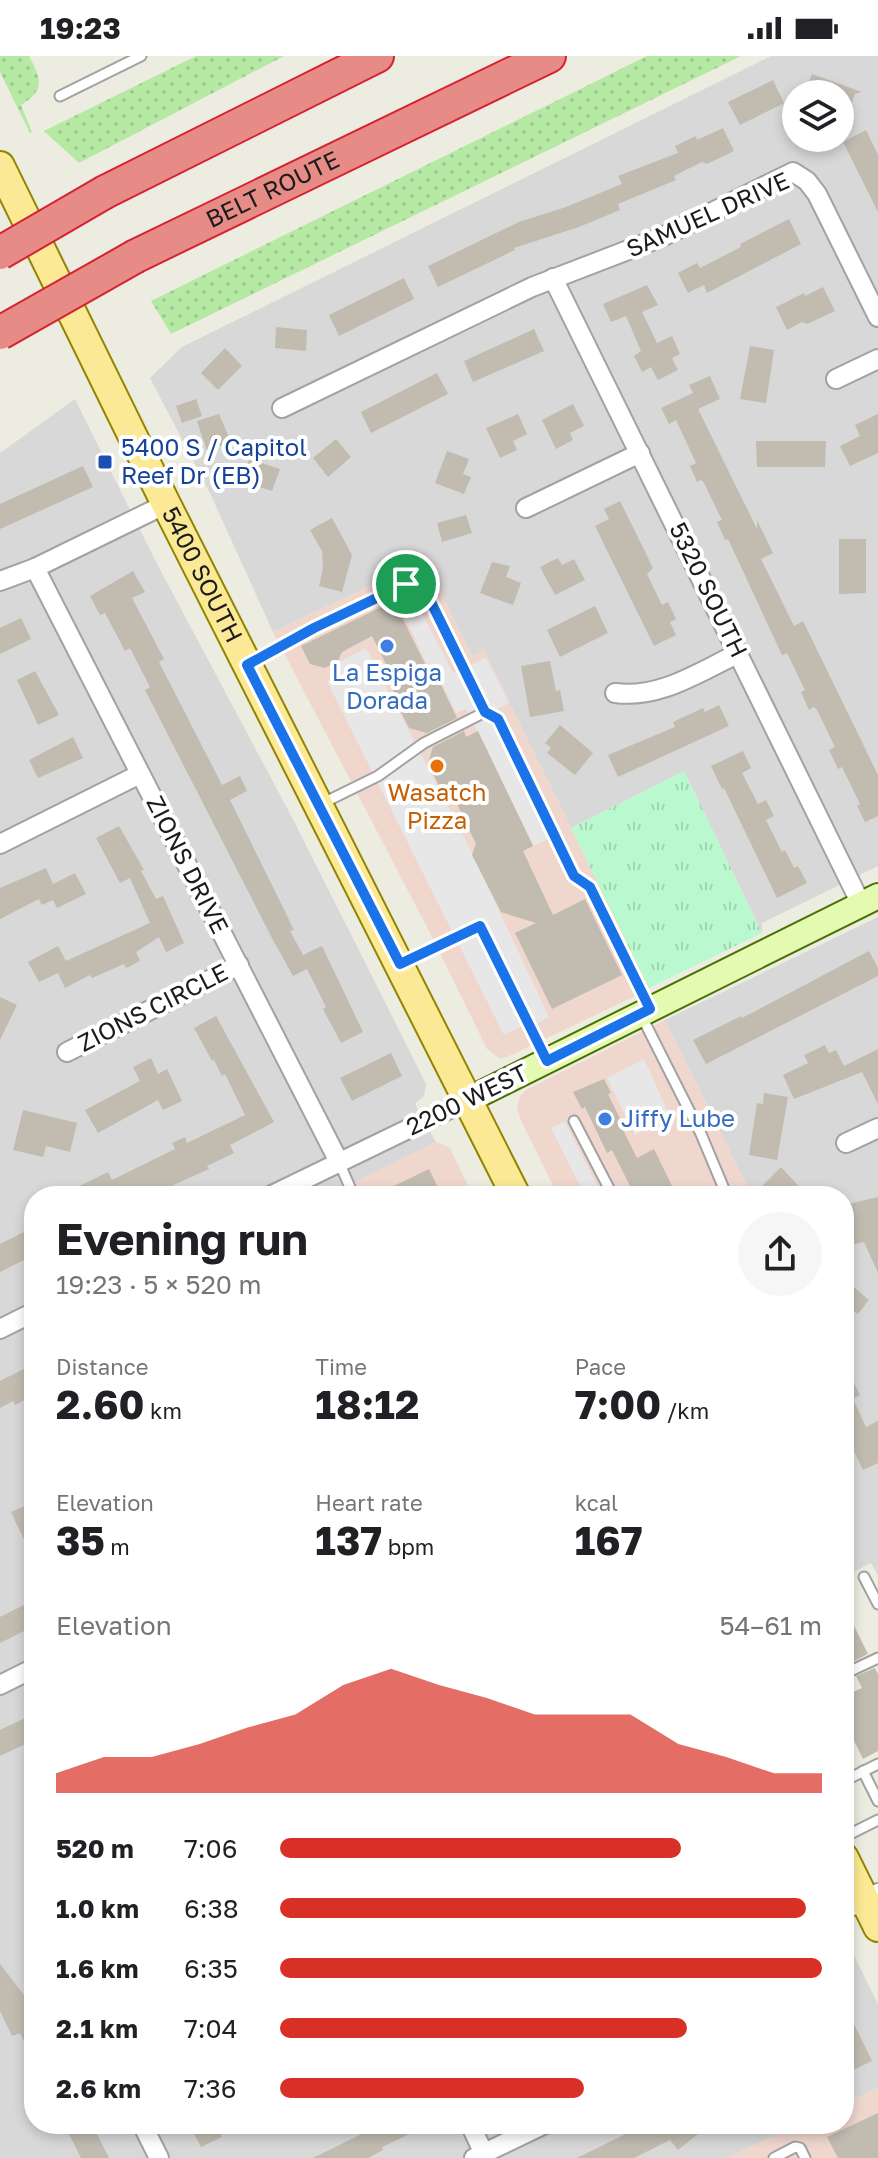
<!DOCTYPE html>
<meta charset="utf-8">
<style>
body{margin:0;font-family:"Golos Text",sans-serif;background:#f6f6f6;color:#202124;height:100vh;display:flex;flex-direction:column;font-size:30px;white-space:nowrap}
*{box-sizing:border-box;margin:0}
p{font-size:26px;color:#757577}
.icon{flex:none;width:44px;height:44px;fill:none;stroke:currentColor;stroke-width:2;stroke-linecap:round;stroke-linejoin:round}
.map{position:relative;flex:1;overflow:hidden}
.side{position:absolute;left:24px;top:1130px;width:830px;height:948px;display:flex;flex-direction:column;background:#fff;border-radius:32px;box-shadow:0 4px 12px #0003}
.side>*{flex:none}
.tools{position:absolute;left:782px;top:24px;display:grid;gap:16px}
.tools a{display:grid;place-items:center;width:72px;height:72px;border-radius:50%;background:#fff;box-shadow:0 4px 12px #0003;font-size:40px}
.pin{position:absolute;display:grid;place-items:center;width:68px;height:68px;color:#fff;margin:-34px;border:4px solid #fff;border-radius:50%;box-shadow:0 2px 8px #0007}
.round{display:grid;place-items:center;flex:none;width:84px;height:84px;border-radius:42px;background:#f6f6f6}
.summary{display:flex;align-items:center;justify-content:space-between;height:136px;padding:0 32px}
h1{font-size:44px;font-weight:700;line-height:60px}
.stats{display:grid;grid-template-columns:repeat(3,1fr);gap:12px;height:136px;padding:8px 32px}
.stats div{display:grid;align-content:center}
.stats b{font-size:40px;font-weight:700}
.stats small{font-size:22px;font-weight:400}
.stats p{font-size:22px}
.chart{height:224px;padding:16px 32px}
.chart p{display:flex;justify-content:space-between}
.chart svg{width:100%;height:144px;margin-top:8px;fill:#d93025;opacity:.7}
ul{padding:0 32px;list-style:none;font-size:26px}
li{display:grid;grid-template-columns:128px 96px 1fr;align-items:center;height:60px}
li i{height:20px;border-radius:10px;background:#d93025}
.status{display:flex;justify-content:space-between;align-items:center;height:56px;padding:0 40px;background:#fff;direction:ltr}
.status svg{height:22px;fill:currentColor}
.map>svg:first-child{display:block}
.residential{fill:#d9d8d8;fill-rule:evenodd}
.commercial{fill:#efd7ce}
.grass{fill:url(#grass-dots)}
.park{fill:url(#park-tufts)}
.parking{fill:#e7e7e7}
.building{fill:#c1bbb0}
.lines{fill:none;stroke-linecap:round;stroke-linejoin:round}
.lane-casing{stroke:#a2a2a2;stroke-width:13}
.street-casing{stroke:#a2a2a2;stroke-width:22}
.secondary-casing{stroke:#4a7004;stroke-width:28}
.primary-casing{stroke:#918500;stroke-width:32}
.highway-casing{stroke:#d62133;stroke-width:36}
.lane{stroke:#fff;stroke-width:9}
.street{stroke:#fff;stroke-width:18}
.secondary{stroke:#e4fab1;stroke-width:24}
.primary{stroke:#fce995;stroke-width:28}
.highway{stroke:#e68b85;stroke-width:32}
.highway-bridge-casing{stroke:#d62133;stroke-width:36;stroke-linecap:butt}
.highway-bridge{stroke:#e68b85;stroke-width:32}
.route-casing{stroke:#fff;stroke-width:16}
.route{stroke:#1a73e8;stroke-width:10}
.transit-dot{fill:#1a4fb4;stroke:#fff;stroke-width:3}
.shop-dot{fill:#3f7fe0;stroke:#fff;stroke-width:3}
.food-dot{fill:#e8710a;stroke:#fff;stroke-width:3}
.labels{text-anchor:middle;stroke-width:8;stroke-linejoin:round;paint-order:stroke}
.street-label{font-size:24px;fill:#1b1b1b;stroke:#fff}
.transit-label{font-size:24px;fill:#164399;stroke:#fff;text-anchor:start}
.shop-label{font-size:24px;fill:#366cbe;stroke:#fff}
.food-label{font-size:24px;fill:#c56008;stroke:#fff}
</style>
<div class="status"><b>19:23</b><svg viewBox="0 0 49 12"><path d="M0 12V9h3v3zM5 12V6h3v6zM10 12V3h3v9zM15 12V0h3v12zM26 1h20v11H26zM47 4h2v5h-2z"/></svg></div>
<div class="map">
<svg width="878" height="2102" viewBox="0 0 878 2102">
<defs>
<pattern id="grass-dots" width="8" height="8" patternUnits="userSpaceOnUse" patternTransform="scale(2)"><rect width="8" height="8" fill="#b5e9a4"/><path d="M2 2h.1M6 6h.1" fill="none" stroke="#9bc78d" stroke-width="1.8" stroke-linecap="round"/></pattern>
<pattern id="park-tufts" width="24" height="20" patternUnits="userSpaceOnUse" patternTransform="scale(2)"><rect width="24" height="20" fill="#baf9cf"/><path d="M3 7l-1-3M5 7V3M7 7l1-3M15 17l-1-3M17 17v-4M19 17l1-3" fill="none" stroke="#9fd5b1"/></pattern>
</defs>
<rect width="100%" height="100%" fill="#edece0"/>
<g class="residential">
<path d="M771,0H878V810L762,867V877L684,715L571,772L484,595L472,600L425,504L273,576L209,435L150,322L182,291ZM796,38H840V82H796Z"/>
<path d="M75,343L155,504L296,769L426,1028L424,1040L415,1048L436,1086L327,1140H34V2068H800L726,2102H0V397Z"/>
<path d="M878,861V1519L871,1507L844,1521V1140H752L665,964Z"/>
<path d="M844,1879L878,1948V2032L844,2048Z"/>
</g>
<g class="commercial">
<path d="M426,504L472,600L484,594L650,933L507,1001L499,1002L487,993L429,875L273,576Z"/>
<path d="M665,964L752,1140H558L520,1062L517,1052L520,1040L526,1034Z"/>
<path d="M436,1086L450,1092L473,1140H327Z"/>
<path d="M878,2032V2102H726L800,2068H844V2048Z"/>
</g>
<g class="grass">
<path d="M0,0H29C41,23 46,34 21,49L32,76L30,77L0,16Z"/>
<path d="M196,0H284L79,107L44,75Z"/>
<path d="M647,0H741L171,278L151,245Z"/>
</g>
<path class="park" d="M684,715L762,877L649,932L571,772Z"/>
<g class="parking">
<path d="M411,536L453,617L486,602L509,647L489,657L550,782L534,790L466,653L456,657L434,611L429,613L397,543Z"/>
<path d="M366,592L472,797L549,961L538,967L536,963L504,979L327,625L338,619L333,609Z"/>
<path d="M644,1003L670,1060L635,1079L607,1022Z"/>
<path d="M565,1065V1066L602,1140H585L551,1072Z"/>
</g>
<g class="building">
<path d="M812,18L862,36L855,38L842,73L840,38H805Z"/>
<path d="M773,24L784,47L740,69L728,46Z"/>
<path d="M723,72L734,95L707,108L702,106L674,120L676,124L618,148L620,154L579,171L514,192L515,194L438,231L428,210L519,166L566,151L622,128L618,120L678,97L675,90L696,80L697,84Z"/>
<path d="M866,74L878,99V156L843,86Z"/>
<path d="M789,163L801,188L707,237L704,229L688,237L678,217L697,207L700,212L741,191L740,188Z"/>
<path d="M404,222L414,243L339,280L329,259Z"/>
<path d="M647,229L658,249L642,256L657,287L672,280L680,298L672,302L678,314L658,324L651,311L642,316L634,300L641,295L626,260L611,266L603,248Z"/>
<path d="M823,231L835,255L807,268L802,266L787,274L776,251L804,237L805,240Z"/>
<path d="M276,271L307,274L306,295L275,292Z"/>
<path d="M534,273L544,295L473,326L464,305Z"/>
<path d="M750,290L774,294L766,347L740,343Z"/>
<path d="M225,292L242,310L218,334L201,317Z"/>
<path d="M437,317L448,338L371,377L361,356Z"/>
<path d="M710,320L720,343L698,353L757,473V464L773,497L761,503L794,570L803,565L878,719V760L865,766L857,750L860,748L842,711L838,713L829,694L835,691L817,654L814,651L809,654L801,636L805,634L787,597L782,599L728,483L725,484L717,466L722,464L704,427L701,424L697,426L690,410L696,407L676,364L669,368L661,352L693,337L689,329Z"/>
<path d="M196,343L202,360L182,367L176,350Z"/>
<path d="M573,348L584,370L570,377L573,384L556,393L542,364Z"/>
<path d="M219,358L231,386L207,395L197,365Z"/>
<path d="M518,358L527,378L513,385L517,394L500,402L486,372Z"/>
<path d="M878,358V397L850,410L840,390L860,380L855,369Z"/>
<path d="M336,383L351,401L328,421L313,402Z"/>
<path d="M756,385H826L825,411H757Z"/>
<path d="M447,395L469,403L463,418L471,421L464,438L435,427Z"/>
<path d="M249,403L280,413L272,435L242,425Z"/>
<path d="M83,410L93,431L0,473V448Z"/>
<path d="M620,445L653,512L647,518L662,549L668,546L676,563L670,566L676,579L654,590L595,470L609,463L604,453Z"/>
<path d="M466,459L472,477L442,486L437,467Z"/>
<path d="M332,462L352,499L342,536L319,530L323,512L322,495L310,474Z"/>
<path d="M839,483H866V537L839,538Z"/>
<path d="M558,502L562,509L574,503L585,524L555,539L540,511Z"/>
<path d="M492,506L510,510L506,521L521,527L513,549L480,537Z"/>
<path d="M133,515L145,536L132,542L164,603L159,606L222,729L240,720L247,735L230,744L294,874L290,875L303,899L322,890L363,976L341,987L323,953L326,951L307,913L293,920L273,884L145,634L150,631L130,592L125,595L105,557L100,559L90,540Z"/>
<path d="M394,545L428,614L433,612L457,662L427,677L409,672L392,638L396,628L372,580L342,596L338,605L325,612L310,608L301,590Z"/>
<path d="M595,550L608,577L560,601L547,574Z"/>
<path d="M21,562L31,583L0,598V572Z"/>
<path d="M550,605L556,635L560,634L564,655L530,661L521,610Z"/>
<path d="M35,615L59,659L38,669L17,624Z"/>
<path d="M719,649L729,670L618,721L608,699L675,671L673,666L703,652L705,656Z"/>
<path d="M560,669L593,697L575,719L547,697L551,692L545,687Z"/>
<path d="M464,675L466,681L478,675L533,790L523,795L553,859L585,843L622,919L552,953L515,877L536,867L501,856L472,799L476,788L456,746L445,743L428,707L433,691Z"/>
<path d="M73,681L83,702L38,722L29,704Z"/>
<path d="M743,695L751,712L742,717L758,748L766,744L774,760L766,764L782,796L785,794L794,812L798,810L807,827L777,842L724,732L722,733L711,710Z"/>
<path d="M119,770L144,814L141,815L156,843L163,840L184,887L166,896L159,881L136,896L140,905L126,912L124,908L92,922L90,919L65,932L58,917L39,926L28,906L58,890L66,905L150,867L130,822L120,827L96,782Z"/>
<path d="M46,812L53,828L75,817L86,838L57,852L53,844L42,849L39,843L0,863V832Z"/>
<path d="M869,895L878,912V920L706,1008L693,984L741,960L742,962Z"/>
<path d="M0,941L17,949L0,984Z"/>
<path d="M216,960L274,1066L230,1089L234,1097L207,1110L209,1113L149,1140H130L127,1133L112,1140H59L108,1116L112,1124L175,1093L172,1087L185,1081L187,1087L245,1059L225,1018L222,1020L214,1004L212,1005L194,972Z"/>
<path d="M825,989L829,997L836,994L844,1010L878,993V1048L862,1016L794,1043L783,1019L808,1007L804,999Z"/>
<path d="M391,997L402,1020L352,1045L340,1022Z"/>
<path d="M151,1002L158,1018L167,1013L182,1045L163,1054L158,1044L98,1077L85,1054L140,1025L133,1011Z"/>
<path d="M604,1023L611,1037L608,1038L625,1073L623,1074L637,1102L654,1093L677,1140H635L612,1094L607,1097L585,1051L582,1053L573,1036Z"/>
<path d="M764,1037L788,1041L777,1104L749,1099L757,1047L763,1048Z"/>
<path d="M23,1054L77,1067L70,1096L46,1090L43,1101L13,1094Z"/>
<path d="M781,1111L808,1140H773L763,1129Z"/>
<path d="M429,1113L442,1140H373Z"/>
<path d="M878,1141V1217L864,1186L844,1190V1149Z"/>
<path d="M34,1171V1199L0,1216V1188Z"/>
<path d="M844,1223L869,1244L858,1258L853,1255L844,1266Z"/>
<path d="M844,1306L860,1339L853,1343L866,1371L878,1365V1407L863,1414L844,1374Z"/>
<path d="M34,1308V1339L15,1349L13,1345L0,1352V1325Z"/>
<path d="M34,1446V1505L11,1456Z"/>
<path d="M34,1544V1570L0,1587V1561Z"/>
<path d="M844,1550L868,1598L850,1607L844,1596Z"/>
<path d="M875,1612L878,1618V1695L863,1703L844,1664V1640L862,1632L856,1620Z"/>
<path d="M25,1662L34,1684L0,1700V1674Z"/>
<path d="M0,1908L34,1952V2006L20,1977L12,1980L0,1955Z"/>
<path d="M854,1968L872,2005L849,2016L844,2005V1973Z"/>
<path d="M878,2057V2102H838L827,2081Z"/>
<path d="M78,2068H92L109,2102H81L67,2074Z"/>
<path d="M189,2068H216L222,2081L201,2091Z"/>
<path d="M382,2068H431L382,2091L383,2094L368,2102H313Z"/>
<path d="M646,2068H690L698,2078L678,2094L670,2084L634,2102H577Z"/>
</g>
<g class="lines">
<defs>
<g id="lane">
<path d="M60,40L141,0"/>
<path d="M251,607L314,572L406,528L427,538L485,656L498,663L574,820L590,831L650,953"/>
<path d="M321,748L378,720L424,687L485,656"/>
<path d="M403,907L480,870L546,1002"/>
<path d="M641,959L701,1078L727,1140"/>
<path d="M574,1065L613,1140"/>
<path d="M339,1106L352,1136"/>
<path d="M864,1521L878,1548"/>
<path d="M844,1618L878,1602"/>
<path d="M863,1715L878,1745"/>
<path d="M844,1725L878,1708"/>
<path d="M844,1781L878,1764"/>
<path d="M774,2102L795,2091L800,2092L805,2102"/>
</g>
<g id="street">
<path d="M553,222L861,848"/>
<path d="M836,323L878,303"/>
<path d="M282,352L532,231L662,181L793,116L807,125L817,138L878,261"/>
<path d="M526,452L640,397"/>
<path d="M35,512L339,1106"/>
<path d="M0,525L35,512L166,448"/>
<path d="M615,637C660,643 699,616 739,597"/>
<path d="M0,788L140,718"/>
<path d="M67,996L239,909"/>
<path d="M846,1087L878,1072"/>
<path d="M270,1140L468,1044"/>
<path d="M0,1273L34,1256"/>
<path d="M0,1629L34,1612"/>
<path d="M844,1854L878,1837"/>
<path d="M142,2068L159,2102"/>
<path d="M470,2068L486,2102"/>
<path d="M474,2102L545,2068"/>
</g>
<path id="secondary" d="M468,1044L878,840"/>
<g id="primary">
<path id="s1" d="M0,110L166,448L516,1140"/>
<path d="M844,1802L878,1871"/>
</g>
<g id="highway">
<path d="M105,136L377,0"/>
<path id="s2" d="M136,200L549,0"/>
</g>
</defs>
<use href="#lane" class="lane-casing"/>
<use href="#street" class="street-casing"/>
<use href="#secondary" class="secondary-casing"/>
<use href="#primary" class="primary-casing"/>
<use href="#highway" class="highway-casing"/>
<use href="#lane" class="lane"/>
<use href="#street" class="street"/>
<use href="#secondary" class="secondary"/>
<use href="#primary" class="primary"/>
<use href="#highway" class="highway"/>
<defs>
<g id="highway-bridge">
<path d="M0,197L105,136"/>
<path d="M0,277L136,200"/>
</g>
</defs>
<use href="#highway-bridge" class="highway-bridge-casing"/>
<use href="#highway-bridge" class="highway-bridge"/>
</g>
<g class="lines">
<defs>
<path id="route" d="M406,528L427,538L485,656L498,663L574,820L590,831L650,953L547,1005L480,870L400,908L247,609L314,572Z"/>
</defs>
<use href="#route" class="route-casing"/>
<use href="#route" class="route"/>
</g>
<rect class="transit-dot" x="97" y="398" width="16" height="16" rx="4"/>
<g class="shop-dot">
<circle cx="387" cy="590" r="8"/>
<circle cx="605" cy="1063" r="8"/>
</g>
<circle class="food-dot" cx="437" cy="710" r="8"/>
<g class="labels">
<g class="street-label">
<text dy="8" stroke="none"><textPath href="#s2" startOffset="152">BELT ROUTE</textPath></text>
<text transform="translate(708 159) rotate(-24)" y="8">SAMUEL DRIVE</text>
<text dy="8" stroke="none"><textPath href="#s1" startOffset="456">5400 SOUTH</textPath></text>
<text transform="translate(708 534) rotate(64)" y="8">5320 SOUTH</text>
<text transform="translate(187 809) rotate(63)" y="8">ZIONS DRIVE</text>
<text transform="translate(153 952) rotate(-27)" y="8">ZIONS CIRCLE</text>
<text transform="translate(467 1044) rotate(-26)" y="8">2200 WEST</text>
</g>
<g class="transit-label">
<text x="121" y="400">5400 S / Capitol<tspan x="121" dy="28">Reef Dr (EB)</tspan></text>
</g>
<g class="shop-label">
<text x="387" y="625">La Espiga<tspan x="387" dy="28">Dorada</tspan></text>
<text x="621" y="1071" text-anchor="start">Jiffy Lube</text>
</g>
<g class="food-label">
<text x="437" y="745">Wasatch<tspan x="437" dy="28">Pizza</tspan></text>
</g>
</g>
</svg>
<div class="tools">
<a><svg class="icon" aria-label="layers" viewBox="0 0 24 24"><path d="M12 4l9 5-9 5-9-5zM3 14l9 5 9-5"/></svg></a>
</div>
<div class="pin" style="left:406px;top:528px;background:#1e9e55"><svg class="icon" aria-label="arrive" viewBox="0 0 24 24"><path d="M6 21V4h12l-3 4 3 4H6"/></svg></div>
<section class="side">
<div class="summary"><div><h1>Evening run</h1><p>19:23 · 5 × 520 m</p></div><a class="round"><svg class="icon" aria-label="share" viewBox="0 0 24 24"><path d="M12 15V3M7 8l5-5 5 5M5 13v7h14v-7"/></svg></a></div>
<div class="stats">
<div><p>Distance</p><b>2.60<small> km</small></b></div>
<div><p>Time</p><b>18:12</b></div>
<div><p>Pace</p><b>7:00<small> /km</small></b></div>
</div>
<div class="stats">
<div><p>Elevation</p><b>35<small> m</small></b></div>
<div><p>Heart rate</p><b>137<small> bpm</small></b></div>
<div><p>kcal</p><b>167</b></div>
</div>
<div class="chart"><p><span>Elevation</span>54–61 m</p>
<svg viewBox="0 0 160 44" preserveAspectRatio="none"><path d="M0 44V38L10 33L20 33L30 29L40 24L50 20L60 11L70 6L80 11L90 15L100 20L110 20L120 20L130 29L140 33L150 38L160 38V44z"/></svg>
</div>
<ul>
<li><b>520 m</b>7:06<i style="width:74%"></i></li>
<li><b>1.0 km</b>6:38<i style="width:97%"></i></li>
<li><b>1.6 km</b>6:35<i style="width:100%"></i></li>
<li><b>2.1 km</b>7:04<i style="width:75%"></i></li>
<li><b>2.6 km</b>7:36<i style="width:56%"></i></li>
</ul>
</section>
</div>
